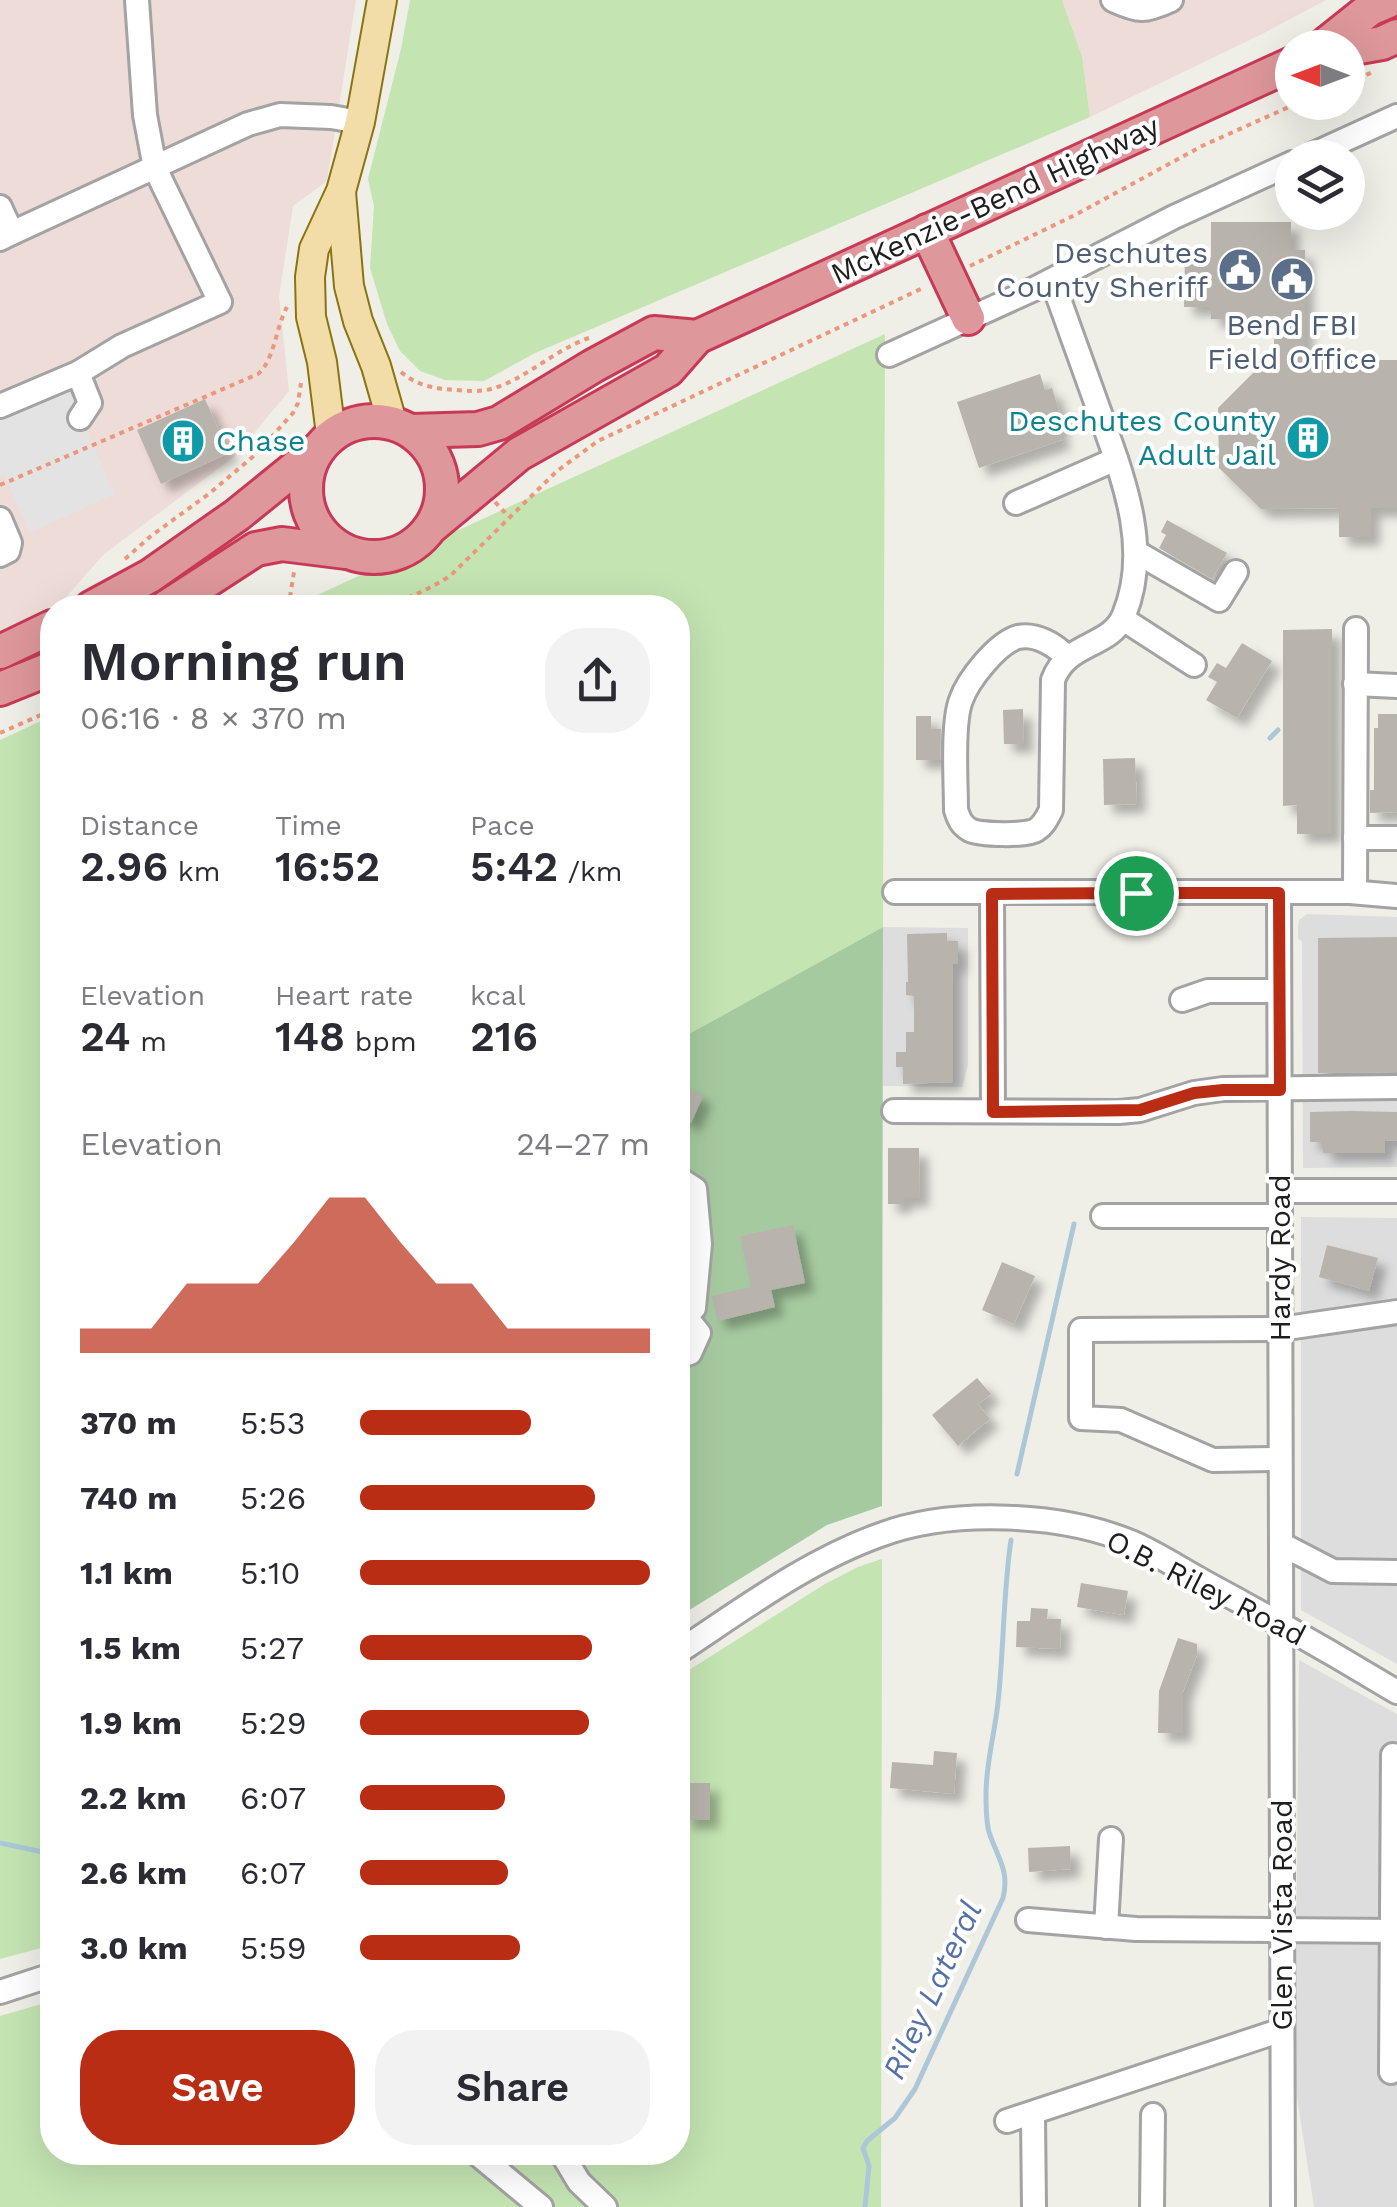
<!DOCTYPE html>
<meta charset="utf-8">
<style>
body{margin:0;font-family:"Work Sans",sans-serif;background:#f2f2f3;color:#2b2b33;height:100vh;display:flex;flex-direction:column;font-size:38px;white-space:nowrap}
*{box-sizing:border-box;margin:0}
p{font-size:32px;color:#7c7c81}
.icon{flex:none;width:55px;height:55px;fill:none;stroke:currentColor;stroke-width:2;stroke-linecap:round;stroke-linejoin:round}
.map{position:relative;flex:1;overflow:hidden}
.sheet{position:absolute;left:40px;top:595px;width:650px;height:1570px;display:flex;flex-direction:column;background:#fff;border-radius:40px;box-shadow:0 10px 40px #0002}
.sheet>*{flex:none}
.needle{width:65px;rotate:270deg}
.buttons{position:absolute;left:1275px;top:30px;display:grid;gap:20px}
.buttons a{display:grid;place-items:center;width:90px;height:90px;border-radius:50%;background:#fff;box-shadow:0 10px 40px #0002;font-size:50px}
.pin{position:absolute;display:grid;place-items:center;width:85px;height:85px;color:#fff;margin:-42px;border:5px solid #fff;border-radius:50%;box-shadow:0 2px 10px #0007}
.round{display:grid;place-items:center;flex:none;width:105px;height:105px;border-radius:40px;background:#f2f2f3}
.head{display:flex;align-items:center;justify-content:space-between;height:170px;padding:0 40px}
h1{font-size:55px;font-weight:600;line-height:75px}
.stats{display:grid;grid-template-columns:repeat(3,1fr);gap:15px;height:170px;padding:10px 40px}
.stats div{display:grid;align-content:center}
.stats b{font-size:42px;font-weight:600}
.stats small{font-size:28px;font-weight:400}
.stats p{font-size:28px}
.chart{height:280px;padding:20px 40px}
.chart p{display:flex;justify-content:space-between}
.chart svg{width:100%;height:180px;margin-top:10px;fill:#ba2d15;opacity:.7}
.action{display:flex;gap:20px;margin-top:auto;padding:20px 40px}
.action a{flex:1;height:115px;border-radius:40px;background:#ba2d15;color:#fff;font-size:40px;font-weight:600;line-height:115px;text-align:center}
.action a+a{background:#f2f2f3;color:#2b2b33}
ul{padding:0 40px;list-style:none;font-size:32px}
li{display:grid;grid-template-columns:160px 120px 1fr;align-items:center;height:75px}
li i{height:25px;border-radius:12px;background:#ba2d15}
.map>svg:first-child{display:block}
.residential{fill:#ddd}
.commercial{fill:#eedcd8}
.grass{fill:#c4e4b2}
.forest{fill:#a6caa0}
.parking{fill:#e3e3e3}
.lines{fill:none;stroke-linecap:round;stroke-linejoin:round}
.stream{stroke:#acc8d8;stroke-width:5}
.building{fill:#b8b4ad;filter:url(#shadow)}
.minor-casing{stroke:#a3a3a3;stroke-width:28}
.major-casing{stroke:#8b7410;stroke-width:32}
.highway-casing{stroke:#c83956;stroke-width:38}
.path{stroke:#eb977c;stroke-width:4;stroke-dasharray:5 5;stroke-linecap:butt}
.minor{stroke:#fff;stroke-width:22}
.major{stroke:#f2dda9;stroke-width:28}
.highway{stroke:#de979a;stroke-width:32}
.route-casing{stroke:#fff;stroke-width:20}
.route{stroke:#ba2d15;stroke-width:12}
.labels{text-anchor:middle;stroke-width:8;stroke-linejoin:round;paint-order:stroke}
.street-label{font-size:30px;fill:#1f1f1f;stroke:#fff}
.service-label{font-size:30px;fill:#4e5e75;stroke:#fff;text-anchor:end}
.culture-label{font-size:30px;fill:#0d838f;stroke:#fff;text-anchor:end}
.water-label{font-size:32px;font-style:italic;fill:#5672a5;stroke:#fff}
</style>
<div class="map">
<svg width="1397" height="2207" viewBox="0 0 1397 2207">
<defs>
<filter id="shadow"><feDropShadow dx="9" dy="9" stdDeviation="5" flood-color="#0004"/></filter>
</defs>
<rect width="100%" height="100%" fill="#efeee7"/>
<g class="residential">
<path d="M1307,914L1397,917V1167L1303,1168L1302,942L1298,938V926L1299,920Z"/>
<path d="M883,927L968,928V1065L962,1087L883,1086Z"/>
<path d="M1301,1217L1397,1218V1664L1301,1610Z"/>
<path d="M1299,1660L1397,1714V2207H1314L1295,2084Z"/>
</g>
<g class="commercial">
<path d="M0,0H356L327,181L293,206L279,297L289,391L234,457L104,554L60,604L0,631Z"/>
<path d="M1062,0H1326L1260,35L1090,117L1082,56Z"/>
</g>
<g class="grass">
<path d="M410,0H1062L1082,56L1090,117L535,353L484,381L445,380L420,371L400,351L387,324L370,268L374,206L368,179L401,49Z"/>
<path d="M885,334L883,927L678,1040V608H289Z"/>
<path d="M52,716V1945L0,1959V740Z"/>
<path d="M882,1559L881,2207H0V2016L52,2001V2152H678V1677L825,1584L858,1567Z"/>
</g>
<path class="forest" d="M883,927L882,1506L827,1525L678,1617V1040Z"/>
<path class="parking" d="M67,388L115,494L30,533L4,475L0,476V417Z"/>
<g class="lines">
<g class="stream">
<path d="M1270,738L1278,730"/>
<path d="M1017,1474L1074,1224"/>
<path d="M0,1843L52,1854"/>
<path d="M865,2207L869,2166L863,2148L867,2141L895,2118L915,2089L1003,1898C1010,1870 997,1857 989,1832C986,1821 986,1806 986,1794C986,1762 995,1733 998,1702C1004,1648 1003,1594 1011,1540"/>
</g>
</g>
<g class="building">
<path d="M1211,222H1291V250H1305V355H1348V360H1397V508H1371V537H1339V508L1261,509L1219,468L1218,408L1258,368H1273L1275,319H1211V307H1184L1185,256L1211,257Z"/>
<path d="M1040,374L1045,390L1052,388L1063,423L1057,425L1062,440L979,468L957,402Z"/>
<path d="M205,399L229,453L161,484L137,430Z"/>
<path d="M1167,520L1227,553L1212,579L1159,548L1166,535L1161,532Z"/>
<path d="M1332,629V834H1297V805L1283,806V630Z"/>
<path d="M1242,643L1272,661L1237,718L1206,700L1217,682L1208,677L1217,663L1226,668Z"/>
<path d="M1023,709L1024,744H1004L1003,710Z"/>
<path d="M1378,714H1397V812L1370,813V790H1374V728H1378Z"/>
<path d="M916,716H931V729H941L940,760H916Z"/>
<path d="M1135,758L1137,804L1104,805L1103,759Z"/>
<path d="M947,933V941H958V964H953V1082L903,1084V1067H896V1052H906V1032H914V996L906,995V982H908L907,934Z"/>
<path d="M1397,937V1072L1318,1073V938Z"/>
<path d="M678,1084L703,1096L691,1123L678,1116Z"/>
<path d="M1350,1111L1397,1112V1141L1385,1140V1153H1323V1142H1310V1112Z"/>
<path d="M888,1148H919L920,1198H903V1204H888Z"/>
<path d="M793,1225L805,1283L771,1290L775,1307L718,1321L711,1296L751,1287L740,1236Z"/>
<path d="M1327,1245L1378,1258L1369,1291L1319,1277Z"/>
<path d="M1002,1262L1035,1276L1014,1324L982,1310Z"/>
<path d="M977,1378L991,1394L978,1404L990,1419L958,1446L932,1415Z"/>
<path d="M1081,1583L1128,1591L1124,1615L1077,1607Z"/>
<path d="M1031,1608L1048,1609L1047,1619H1061L1060,1649L1016,1647L1017,1621H1030Z"/>
<path d="M1178,1638L1197,1644V1655L1183,1692V1733H1158L1159,1691Z"/>
<path d="M934,1751L957,1753L954,1794L890,1788L892,1762L933,1765Z"/>
<rect x="683" y="1783" width="27" height="37"/>
<path d="M1070,1846L1071,1869L1029,1872L1028,1848Z"/>
</g>
<g class="lines">
<defs>
<g id="minor">
<path d="M1113,0C1139,12 1145,12 1171,0"/>
<path d="M1305,158L1397,116"/>
<path d="M0,207L12,233L0,239"/>
<path d="M12,233L248,124L280,115L331,117L360,122"/>
<path d="M1052,280C1067,322 1082,363 1097,405C1120,471 1153,545 1124,615C1111,648 1067,641 1053,680L1051,810C1047,818 1044,825 1036,830C1027,836 980,835 970,830C961,825 959,819 956,810C956,783 952,723 961,700C968,680 997,643 1018,637C1036,633 1055,645 1067,657"/>
<path d="M889,355L1034,289L1174,217L1292,163"/>
<path d="M78,373L90,403L80,418"/>
<path d="M0,406L78,373L122,346L220,302L155,168L145,115L137,0"/>
<path d="M1016,503L1116,459"/>
<path d="M0,519L10,543L8,551L0,555"/>
<path d="M1136,552L1219,600L1236,572"/>
<path d="M1123,619L1194,665"/>
<path d="M1355,684L1397,686"/>
<path d="M1355,838H1397"/>
<path d="M895,892H1350L1397,896"/>
<path d="M1355,892L1356,629"/>
<path d="M992,893L993,1111"/>
<path d="M1279,893L1283,2207"/>
<path d="M1182,1000L1208,991H1279"/>
<path d="M894,1111L1119,1112L1140,1110L1194,1093L1223,1089L1397,1087"/>
<path d="M678,1178L695,1189L700,1244L694,1308L678,1315"/>
<path d="M1280,1191H1397"/>
<path d="M1103,1216H1280"/>
<path d="M678,1357L690,1353L699,1333L683,1313"/>
<path d="M1280,1459L1213,1460L1121,1420L1081,1418V1330L1280,1329L1397,1312"/>
<path d="M1281,1544L1333,1571L1397,1572"/>
<path d="M678,1652C742,1610 807,1561 880,1535C953,1508 1062,1513 1133,1543C1158,1554 1182,1570 1206,1583C1271,1618 1334,1654 1397,1692"/>
<path d="M1028,1920L1136,1929L1397,1931"/>
<path d="M1106,1927L1111,1839"/>
<path d="M0,1992L52,1975"/>
<path d="M1391,2072L1393,1755"/>
<path d="M1033,2117L1034,2207"/>
<path d="M1007,2121L1282,2030"/>
<path d="M475,2152L541,2207"/>
<path d="M561,2152L579,2182L605,2207"/>
<path d="M1152,2207L1153,2115"/>
</g>
<g id="major">
<path d="M341,192L349,286L358,321L376,366L392,422"/>
<path d="M331,435L322,362L311,317L310,277L314,249L341,191L360,122L382,0"/>
</g>
<g id="highway">
<path d="M1321,48L1370,9L1391,0"/>
<path d="M1348,49L1382,43L1397,36"/>
<path d="M927,231L968,318"/>
<circle cx="374" cy="489" r="68"/>
<path d="M412,431L478,429L499,423L593,366L654,333L697,337"/>
<path d="M431,527L519,454L668,370L697,337L1292,64"/>
<path d="M91,608L150,576L237,515L316,451"/>
<path d="M165,608L256,549L282,544L346,552"/>
<path d="M0,652L52,627"/>
<path d="M0,689L52,668"/>
</g>
</defs>
<use href="#minor" class="minor-casing"/>
<use href="#major" class="major-casing"/>
<use href="#highway" class="highway-casing"/>
<g class="path">
<path d="M1348,83L1375,71"/>
<path d="M970,266L1077,214L1202,146L1300,102"/>
<path d="M401,372C414,383 427,387 444,389C459,390 475,393 491,389C523,381 554,350 589,338"/>
<path d="M0,485L258,374C274,361 276,327 287,307"/>
<path d="M296,499L302,517L301,523"/>
<path d="M495,502L509,517"/>
<path d="M125,559L151,536L210,493L256,454L293,413L298,403L301,383"/>
<path d="M290,597L294,572"/>
<path d="M250,608C294,586 338,608 384,603C408,600 429,589 450,576L557,471L598,441L925,287"/>
<path d="M0,733L52,710"/>
</g>
<use href="#minor" class="minor"/>
<use href="#major" class="major"/>
<use href="#highway" class="highway"/>
</g>
<g class="lines">
<defs>
<path id="route" d="M1136,893H1279L1280,1090H1223L1194,1093L1140,1110L993,1112L992,894Z"/>
</defs>
<use href="#route" class="route-casing"/>
<use href="#route" class="route"/>
</g>
<defs>
<symbol id="civic-disc" viewBox="-11 -11 22 22"><circle r="9.5" fill="#5c6f8a" stroke="#fff"/><path d="M-.6-6.5H3V-4.5H.6V-3L4-1V1h2V6H-6V1h2V-1L-.6-3ZM-1.2 2.5V6h2.4V2.5Z" fill="#fff"/></symbol>
<symbol id="building-disc" viewBox="-11 -11 22 22"><circle r="9.5" fill="#0f9aa8" stroke="#fff"/><path d="M-4-6H4V6H1V3H-1V6H-4ZM-2.5-4.3h1.7v1.8h-1.7ZM.8-4.3h1.7v1.8H.8ZM-2.5-1h1.7V.8h-1.7ZM.8-1h1.7V.8H.8Z" fill="#fff"/></symbol>
</defs>
<g fill-rule="evenodd">
<use href="#civic-disc" x="1215" y="245" width="50" height="50"/>
<use href="#civic-disc" x="1267" y="254" width="50" height="50"/>
<use href="#building-disc" x="1283" y="413" width="50" height="50"/>
<use href="#building-disc" x="158" y="416" width="50" height="50"/>
</g>
<g class="labels">
<g class="street-label">
<text transform="translate(995 200) rotate(-25)" y="10">McKenzie-Bend Highway</text>
<text transform="translate(1280 1258) rotate(-90)" y="10">Hardy Road</text>
<text transform="translate(1206 1588) rotate(27)" y="10">O.B. Riley Road</text>
<text transform="translate(1282 1915) rotate(-90)" y="10">Glen Vista Road</text>
</g>
<g class="service-label">
<text x="1208" y="263">Deschutes<tspan x="1208" dy="34">County Sheriff</tspan></text>
<text x="1292" y="335" text-anchor="middle">Bend FBI<tspan x="1292" dy="34">Field Office</tspan></text>
</g>
<g class="culture-label">
<text x="1276" y="431">Deschutes County<tspan x="1276" dy="34">Adult Jail</tspan></text>
<text x="216" y="451" text-anchor="start">Chase</text>
</g>
<g class="water-label">
<text transform="translate(932 1990) rotate(-65)" y="11">Riley Lateral</text>
</g>
</g>
</svg>
<div class="buttons">
<a><svg class="needle" viewBox="-14 -14 28 28"><path d="M0-13l5 13h-10z" fill="#e53935"/><path d="M0 13l5-13h-10z" fill="#7c7c81"/></svg></a>
<a><svg class="icon" aria-label="layers" viewBox="0 0 24 24"><path d="M12 4l9 5-9 5-9-5zM3 14l9 5 9-5"/></svg></a>
</div>
<div class="pin" style="left:1136px;top:893px;background:#1e9e55"><svg class="icon" aria-label="arrive" viewBox="0 0 24 24"><path d="M6 21V4h12l-3 4 3 4H6"/></svg></div>
<section class="sheet">
<div class="head"><div><h1>Morning run</h1><p>06:16 · 8 × 370 m</p></div><a class="round"><svg class="icon" aria-label="share" viewBox="0 0 24 24"><path d="M12 15V3M7 8l5-5 5 5M5 13v7h14v-7"/></svg></a></div>
<div class="stats">
<div><p>Distance</p><b>2.96<small> km</small></b></div>
<div><p>Time</p><b>16:52</b></div>
<div><p>Pace</p><b>5:42<small> /km</small></b></div>
</div>
<div class="stats">
<div><p>Elevation</p><b>24<small> m</small></b></div>
<div><p>Heart rate</p><b>148<small> bpm</small></b></div>
<div><p>kcal</p><b>216</b></div>
</div>
<div class="chart"><p><span>Elevation</span>24–27 m</p>
<svg viewBox="0 0 160 44" preserveAspectRatio="none"><path d="M0 44V38L10 38L20 38L30 27L40 27L50 27L60 17L70 6L80 6L90 17L100 27L110 27L120 38L130 38L140 38L150 38L160 38V44z"/></svg>
</div>
<ul>
<li><b>370 m</b>5:53<i style="width:59%"></i></li>
<li><b>740 m</b>5:26<i style="width:81%"></i></li>
<li><b>1.1 km</b>5:10<i style="width:100%"></i></li>
<li><b>1.5 km</b>5:27<i style="width:80%"></i></li>
<li><b>1.9 km</b>5:29<i style="width:79%"></i></li>
<li><b>2.2 km</b>6:07<i style="width:50%"></i></li>
<li><b>2.6 km</b>6:07<i style="width:51%"></i></li>
<li><b>3.0 km</b>5:59<i style="width:55%"></i></li>
</ul>
<div class="action"><a>Save</a><a>Share</a></div>
</section>
</div>
